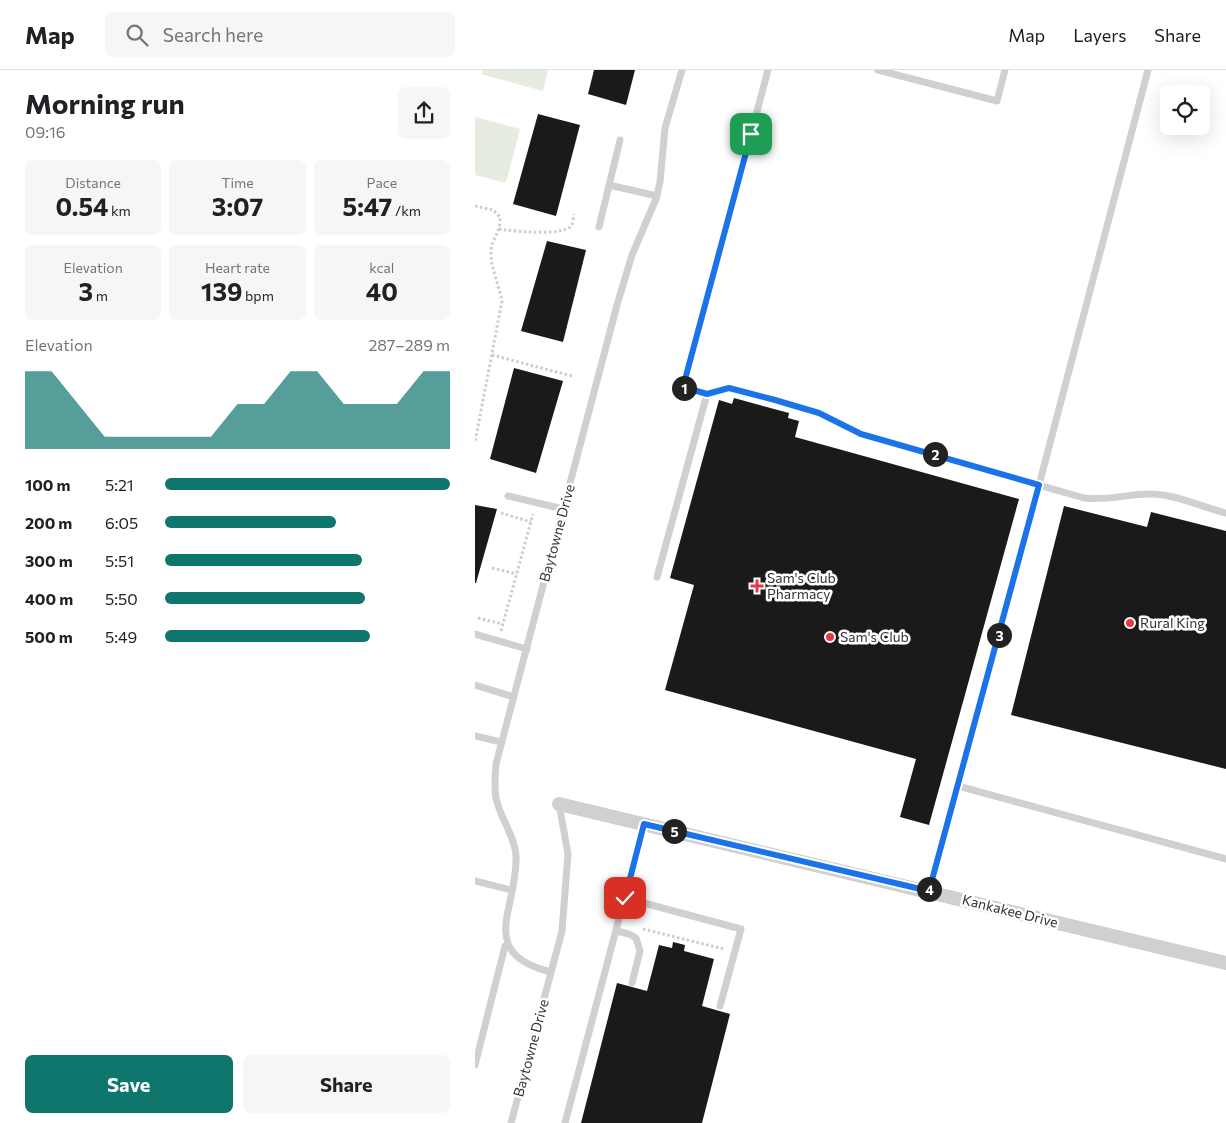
<!DOCTYPE html>
<meta charset="utf-8">
<style>
body{margin:0;font-family:Commissioner,sans-serif;background:#f6f6f6;color:#202124;height:100vh;display:flex;flex-direction:column;font-size:19px;white-space:nowrap}
*{box-sizing:border-box;margin:0}
p{font-size:16px;color:#757577}
.icon{flex:none;width:28px;height:28px;fill:none;stroke:currentColor;stroke-width:2;stroke-linecap:round;stroke-linejoin:round}
.map{position:relative;flex:1;overflow:hidden}
.panel{display:flex;flex-direction:column;background:#fff;width:475px}
.panel>*{flex:none}
.fabs{position:absolute;left:685px;top:15px;display:grid;gap:10px}
.fabs a{display:grid;place-items:center;width:50px;height:50px;border-radius:8px;background:#fff;box-shadow:0 5px 20px #0002;font-size:25px}
.pin{position:absolute;display:grid;place-items:center;width:42px;height:42px;color:#fff;margin:-21px;border-radius:10px;box-shadow:0 2px 8px #0006}
.km{position:absolute;width:25px;height:25px;margin:-12px;border-radius:50%;background:#222;color:#fff;font-size:14px;line-height:25px;text-align:center}
.round{display:grid;place-items:center;flex:none;width:52px;height:52px;border-radius:8px;background:#f6f6f6}
.head{display:flex;align-items:center;justify-content:space-between;height:85px;padding:0 25px}
h1{font-size:28px;font-weight:700;line-height:38px}
.figures{display:grid;grid-template-columns:repeat(3,1fr);gap:8px;height:85px;padding:5px 25px}
.figures div{display:grid;align-content:center;border-radius:8px;background:#f6f6f6;text-align:center}
.figures b{font-size:25px;font-weight:700}
.figures small{font-size:14px;font-weight:400}
.figures p{font-size:14px}
.chart{height:140px;padding:10px 25px}
.chart p{display:flex;justify-content:space-between}
.chart svg{width:100%;height:90px;margin-top:5px;fill:#0f766e;opacity:.7}
.cta{display:flex;gap:10px;margin-top:auto;padding:10px 25px}
.cta a{flex:1;height:58px;border-radius:8px;background:#0f766e;color:#fff;font-size:20px;font-weight:700;line-height:58px;text-align:center}
.cta a+a{background:#f6f6f6;color:#202124}
ul{padding:0 25px;list-style:none;font-size:16px}
li{display:grid;grid-template-columns:80px 60px 1fr;align-items:center;height:38px}
li i{height:12px;border-radius:6px;background:#0f766e}
header{display:flex;align-items:center;gap:30px;box-sizing:border-box;height:70px;padding:0 25px;background:#fff;border-bottom:1px solid #e0e0e0}
header strong{font-size:24px}
nav{display:flex;gap:28px;margin-inline-start:auto;font-size:18px}
.search{width:350px;height:45px;background:#f6f6f6;display:flex;align-items:center;gap:12px;box-sizing:border-box;padding:0 18px;border-radius:8px;color:#757577;font-size:19px}
main{display:flex;flex:1;min-height:0}
.map>svg:first-child{display:block}
.green{fill:#e6ecdf}
.building{fill:#1a1a1a}
.lines{fill:none;stroke-linecap:round;stroke-linejoin:round}
.path{stroke:#cdcdcd;stroke-width:3;stroke-dasharray:2.5 2.5;stroke-linecap:butt}
.service{stroke:#d0d0d0;stroke-width:7}
.minor{stroke:#d0d0d0;stroke-width:14}
.route-casing{stroke:#fff;stroke-width:10}
.route{stroke:#1a73e8;stroke-width:6}
.poi-dot{fill:#e63946;stroke:#fff;stroke-width:2}
.labels{text-anchor:middle;stroke-width:5;stroke-linejoin:round;paint-order:stroke}
.street-label{font-size:14px;fill:#333;stroke:#fff}
.poi-label{font-size:14px;fill:#333;stroke:#fff;text-anchor:start}
</style>
<header>
<strong>Map</strong>
<div class="search"><svg class="icon" aria-label="search" viewBox="0 0 24 24"><circle cx="10" cy="10" r="6"/><path d="M15 15l6 6"/></svg>Search here</div>
<nav><a>Map</a><a>Layers</a><a>Share</a></nav>
</header>
<main>
<section class="panel">
<div class="head"><div><h1>Morning run</h1><p>09:16</p></div><a class="round"><svg class="icon" aria-label="share" viewBox="0 0 24 24"><path d="M12 15V3M7 8l5-5 5 5M5 13v7h14v-7"/></svg></a></div>
<div class="figures">
<div><p>Distance</p><b>0.54<small> km</small></b></div>
<div><p>Time</p><b>3:07</b></div>
<div><p>Pace</p><b>5:47<small> /km</small></b></div>
</div>
<div class="figures">
<div><p>Elevation</p><b>3<small> m</small></b></div>
<div><p>Heart rate</p><b>139<small> bpm</small></b></div>
<div><p>kcal</p><b>40</b></div>
</div>
<div class="chart"><p><span>Elevation</span>287–289 m</p>
<svg viewBox="0 0 160 44" preserveAspectRatio="none"><path d="M0 44V6L10 6L20 22L30 38L40 38L50 38L60 38L70 38L80 22L90 22L100 6L110 6L120 22L130 22L140 22L150 6L160 6V44z"/></svg>
</div>
<ul>
<li><b>100 m</b>5:21<i style="width:100%"></i></li>
<li><b>200 m</b>6:05<i style="width:60%"></i></li>
<li><b>300 m</b>5:51<i style="width:69%"></i></li>
<li><b>400 m</b>5:50<i style="width:70%"></i></li>
<li><b>500 m</b>5:49<i style="width:72%"></i></li>
</ul>
<div class="cta"><a>Save</a><a>Share</a></div>
</section>
<div class="map">
<svg width="751" height="1053" viewBox="0 0 751 1053">
<rect width="100%" height="100%" fill="#fff"/>
<g class="green">
<path d="M8,0H73L68,21L6,4Z"/>
<path d="M0,47L45,59L31,113L0,105Z"/>
</g>
<g class="building">
<path d="M119,0H160L151,35L113,24Z"/>
<path d="M63,44L105,55L81,146L38,134Z"/>
<path d="M72,171L111,180L88,272L46,261Z"/>
<path d="M39,298L88,311L61,403L15,389Z"/>
<path d="M259,328L314,343L313,348L324,351L320,367L544,429L454,755L425,747L441,689L190,620L219,515L195,508L244,330L257,334Z"/>
<path d="M0,435L22,439L1,513H0Z"/>
<path d="M589,436L672,457L676,442L751,461V699L536,645Z"/>
<path d="M198,872L210,875L209,881L239,889L227,936L255,944L227,1053H106L142,913L172,921L184,875L197,878Z"/>
</g>
<g class="lines">
<g class="path">
<path d="M0,136L18,140L25,147C25,150 25,155 24,158C22,166 16,172 16,181C15,195 24,216 27,231L0,372"/>
<path d="M24,159C36,161 90,167 97,155C98,152 98,147 99,144"/>
<path d="M17,285L97,306"/>
<path d="M26,443L56,452"/>
<path d="M17,498L42,504"/>
<path d="M3,548L28,554"/>
<path d="M26,561L58,444"/>
<path d="M168,859L249,879"/>
</g>
<g class="service">
<path d="M293,0L208,317L232,324L254,318L300,330L344,343L386,364L609,428C631,431 653,424 675,424C701,424 726,437 751,443"/>
<path d="M403,0L522,31L530,0"/>
<path d="M134,115L182,126"/>
<path d="M124,157L145,70"/>
<path d="M33,426L88,439"/>
<path d="M182,507L232,324"/>
<path d="M0,564L52,579"/>
<path d="M0,615L39,627"/>
<path d="M0,666L26,672"/>
<path d="M483,716L751,789"/>
<path d="M0,811L36,820"/>
<path d="M454,821L564,415L673,0"/>
<path d="M150,828L266,859L245,936"/>
<path d="M141,861L154,864L161,868L165,881L157,913"/>
<path d="M76,902C0,883 43,839 41,786C40,766 25,748 21,728C19,717 20,705 21,694L142,235L157,185L181,129L185,112L190,58L207,0"/>
<path d="M0,995L30,876"/>
<path d="M36,1053L87,861L93,784L84,734"/>
<path d="M90,1053L169,754"/>
</g>
<path class="minor" d="M84,734L751,893"/>
</g>
<g class="lines">
<defs>
<path id="route" d="M150,828L169,754L454,821L564,415L386,364L344,343L300,330L254,318L232,324L208,317L276,64"/>
</defs>
<use href="#route" class="route-casing"/>
<use href="#route" class="route"/>
</g>
<g class="poi-dot">
<path d="M279.5 508.5h5v5h5v5h-5v5h-5v-5h-5v-5h5z"/>
<circle cx="655" cy="553" r="5"/>
<circle cx="355" cy="567" r="5"/>
</g>
<g class="labels">
<g class="street-label">
<text transform="translate(82 463) rotate(-75)" y="5">Baytowne Drive</text>
<text transform="translate(535 841) rotate(14)" y="5">Kankakee Drive</text>
<text transform="translate(56 978) rotate(-75)" y="5">Baytowne Drive</text>
</g>
<g class="poi-label">
<text x="292" y="513">Sam's Club<tspan x="292" dy="16">Pharmacy</tspan></text>
<text x="665" y="558">Rural King</text>
<text x="365" y="572">Sam's Club</text>
</g>
</g>
</svg>
<div class="fabs">
<a><svg class="icon" aria-label="locate" viewBox="0 0 24 24"><circle cx="12" cy="12" r="6"/><path d="M12 2v4M12 18v4M2 12h4M18 12h4"/></svg></a>
</div>
<div class="pin" style="left:276px;top:64px;background:#1e9e55"><svg class="icon" aria-label="arrive" viewBox="0 0 24 24"><path d="M6 21V4h12l-3 4 3 4H6"/></svg></div>
<div class="pin" style="left:150px;top:828px;background:#d93025"><svg class="icon" aria-label="check" viewBox="0 0 24 24"><path d="M5 12l5 5 9-10"/></svg></div>
<b class="km" style="left:209px;top:318px">1</b>
<b class="km" style="left:460px;top:384px">2</b>
<b class="km" style="left:524px;top:565px">3</b>
<b class="km" style="left:454px;top:819px">4</b>
<b class="km" style="left:199px;top:761px">5</b>
</div>
</main>
